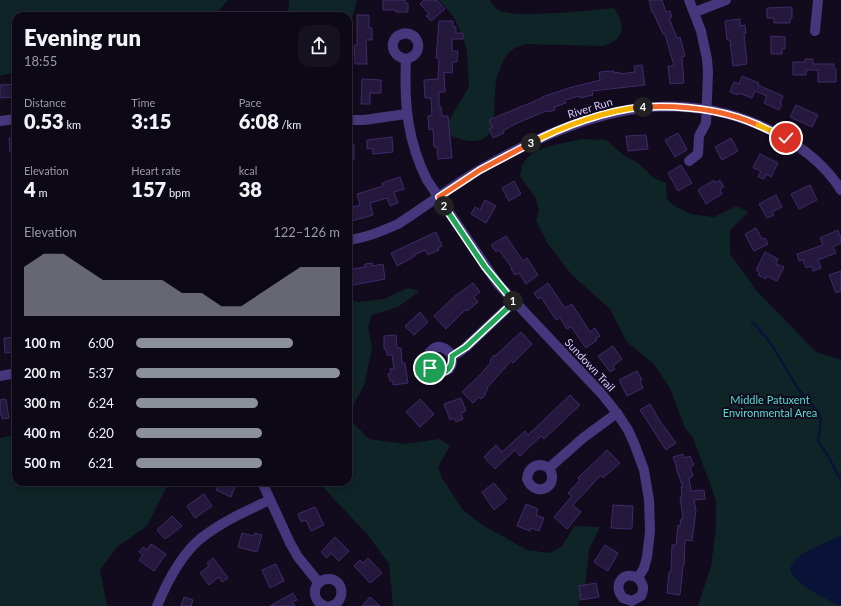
<!DOCTYPE html>
<meta charset="utf-8">
<style>
body{margin:0;font-family:Lato,sans-serif;background:#16111f;color:#f1f3f6;height:100vh;display:flex;flex-direction:column;font-size:15px;white-space:nowrap}
*{box-sizing:border-box;margin:0}
p{font-size:13px;color:#9a9aa1}
.icon{flex:none;width:22px;height:22px;fill:none;stroke:currentColor;stroke-width:2;stroke-linecap:round;stroke-linejoin:round}
.map{position:relative;flex:1;overflow:hidden}
.details{position:absolute;left:12px;top:12px;width:340px;height:474px;display:flex;flex-direction:column;background:#0d0816;border-radius:12px;box-shadow:0 2px 6px #0003,0 0 0 1px #2d2935}
.details>*{flex:none}
.pin{position:absolute;display:grid;place-items:center;width:34px;height:34px;color:#fff;margin:-17px;border:2px solid #fff;border-radius:50%;box-shadow:0 1px 4px #0007}
.km{position:absolute;width:20px;height:20px;margin:-10px;border-radius:50%;background:#222;color:#fff;font-size:11px;line-height:20px;text-align:center}
.round{display:grid;place-items:center;flex:none;width:42px;height:42px;border-radius:12px;background:#16111f}
.head{display:flex;align-items:center;justify-content:space-between;height:68px;padding:0 12px}
h1{font-size:22px;font-weight:800;line-height:30px}
.figures{display:grid;grid-template-columns:repeat(3,1fr);gap:6px;height:68px;padding:4px 12px}
.figures div{display:grid;align-content:center}
.figures b{font-size:20px;font-weight:800}
.figures small{font-size:11px;font-weight:400}
.figures p{font-size:11px}
.chart{height:112px;padding:8px 12px}
.chart p{display:flex;justify-content:space-between}
.chart svg{width:100%;height:72px;margin-top:4px;fill:#8c9099;opacity:.7}
ul{padding:0 12px;list-style:none;font-size:13px}
li{display:grid;grid-template-columns:64px 48px 1fr;align-items:center;height:30px}
li i{height:10px;border-radius:5px;background:#8c9099}
.map>svg:first-child{display:block}
.green{fill:#0f2426}
.water{fill:#091338}
.lines{fill:none;stroke-linecap:round;stroke-linejoin:round}
.stream{stroke:#091338;stroke-width:2.5}
.building{fill:#25183d;stroke:#402a69}
.minor{stroke:#44377c;stroke-width:10}
.split-1-casing{stroke:#fff;stroke-width:8}
.split-2-casing{stroke:#fff;stroke-width:8}
.split-3-casing{stroke:#fff;stroke-width:8}
.split-4-casing{stroke:#fff;stroke-width:8}
.split-5-casing{stroke:#fff;stroke-width:8}
.split-6-casing{stroke:#fff;stroke-width:8}
.split-1{stroke:#22a559;stroke-width:5}
.split-2{stroke:#22a559;stroke-width:5}
.split-3{stroke:#f0652b;stroke-width:5}
.split-4{stroke:#f5b400;stroke-width:5}
.split-5{stroke:#f0652b;stroke-width:5}
.split-6{stroke:#f5b400;stroke-width:5}
.labels{text-anchor:middle;stroke-width:4;stroke-linejoin:round;paint-order:stroke}
.street-label{font-size:11px;fill:#d6c7ff;stroke:#110b1d}
.park-label{font-size:11px;fill:#55ddd0;stroke:#110b1d}
</style>
<div class="map">
<svg width="841" height="606" viewBox="0 0 841 606">
<rect width="100%" height="100%" fill="#110b1d"/>
<g class="green">
<path d="M0,0H228L220,9L217,16H16V72L0,76Z"/>
<path d="M288,0H357L348,35V16H288L289,2Z"/>
<path d="M439,0H490C492,3 495,8 498,10C511,19 595,10 614,8L620,18L622,30L616,40L604,46L527,44L514,48L505,57L496,79L493,130C490,132 487,137 483,139C473,144 457,139 447,134L448,122L469,87L467,51L459,28L453,16Z"/>
<path d="M581,139L606,140L626,157L637,162L654,178L666,183L667,199L673,205L691,214L714,217L737,206L748,212L730,230V254L752,284L755,289L816,352L841,360V606H698L711,566L716,528V500L693,438L685,428L671,390L654,364L627,342L610,309L571,274L548,244L536,221L539,209L535,197L520,176C521,172 521,167 523,164C533,146 562,144 581,139Z"/>
<path d="M408,288L420,291L398,307L372,315L368,327L372,349L364,385L351,410L352,422L369,439L404,444L440,439L450,446L438,467L442,478L463,510L481,524L527,550L550,553L561,547L575,526L600,527L589,550L585,586L578,606H393L389,564L367,534L318,482H348V299L358,302L384,299Z"/>
<path d="M16,434V482H169L147,526L117,547L100,570L107,606H0V438Z"/>
</g>
<path class="water" d="M841,535V606C828,600 799,586 792,574C789,569 791,564 795,560C807,549 826,543 841,535Z"/>
<g class="lines">
<path class="stream" d="M752,322C772,340 783,365 797,387C804,398 815,405 820,417C822,424 819,434 818,441L827,454L841,481"/>
</g>
<g class="building">
<path d="M383,0H405V3H408V12H396V10H383Z"/>
<path d="M424,0H437L445,9L431,21L426,16L429,14L420,4Z"/>
<path d="M649,0H662L666,12L670,11L672,17L669,18L677,38L680,37L685,56L682,57L684,83L670,84L668,66H674L665,34H663L653,12H652Z"/>
<path d="M792,7V18L790,19V23H774V18H767V8Z"/>
<path d="M357,15H369V28H372V40H366L367,64H355L354,45H357Z"/>
<path d="M740,19V26L745,25L746,33H744L747,64L733,66L730,40H727L725,21Z"/>
<path d="M439,21H453V27H456V33H463V39H452V51H458L457,62H453L452,73L444,72L445,92H439V107H441L442,116H448L452,158L438,159L437,147H434L433,129L429,130L428,116L432,115L431,98H425L424,80L438,79L439,58H436Z"/>
<path d="M771,36L785,37V49H782V54H771Z"/>
<path d="M805,59H813V64H834V69H836V82H818V70H806V75H793V62H805Z"/>
<path d="M642,65L645,85L592,91L593,95L580,98L579,96L565,100L566,103L554,107L555,110L547,112L546,111L515,124L503,131L504,133L493,138L489,129L493,127L489,120L542,98V97L569,88L600,80L599,72L614,71V73L620,72V74L635,72L634,66Z"/>
<path d="M742,76L759,83L758,85L783,96L780,103L782,104L779,110L764,103L767,96L755,91L752,98L739,93L738,95L730,92L734,82L739,84Z"/>
<path d="M362,79L381,80V93H370V104H361Z"/>
<path d="M16,84V97L0,98V85Z"/>
<path d="M796,105L818,115L812,127L790,117Z"/>
<path d="M678,133L687,150L675,157L665,140Z"/>
<path d="M646,135L648,149L628,151L626,136Z"/>
<path d="M392,137L393,152L373,154L372,148L367,149V140Z"/>
<path d="M9,138H16V152H10Z"/>
<path d="M731,138L738,151L722,160L715,147Z"/>
<rect x="348" y="144" width="6" height="15"/>
<path d="M760,154L778,163L771,177L766,174L764,179L758,177L761,171L753,168Z"/>
<path d="M681,165L692,183L678,191L668,173Z"/>
<path d="M400,177L404,189L394,192L398,203L390,206L387,198L370,203L373,215L348,222V208L360,205L357,194L383,186L382,183Z"/>
<path d="M714,180L715,183L720,180L724,187L720,189L722,194L706,204L698,190Z"/>
<path d="M514,181L521,194L509,201L502,188Z"/>
<path d="M810,185L817,200L799,209L791,194Z"/>
<path d="M776,195L782,207L772,212L774,215L767,218L759,204Z"/>
<path d="M485,200L496,206L486,223L471,214L475,207L480,210Z"/>
<path d="M756,228L762,239L765,238L768,244L754,251L745,234Z"/>
<path d="M838,230L841,238V243L833,247L836,253L818,260L821,268L813,271L812,266L806,268L803,260L799,261L797,254L823,245L820,238Z"/>
<path d="M436,232L442,246L438,248L439,250L428,255L425,250L414,255L415,256L397,266L391,253Z"/>
<path d="M506,236L523,261L527,258L538,275L526,284L519,273L515,275L511,269L512,268L499,250L496,252L491,245Z"/>
<path d="M765,252L778,259L776,264L784,267L777,281L767,276L766,279L758,275L760,273L756,270Z"/>
<path d="M372,263L373,266L383,264L385,279L348,286V273H352L351,269L365,267V264Z"/>
<path d="M841,271V291L836,293L829,275Z"/>
<path d="M473,283L480,292L474,297L478,302L467,311L466,309L446,329L434,316L455,296Z"/>
<path d="M548,283L565,308L572,304L590,332L595,328L600,336L595,339L597,340L586,348L571,327L567,329L560,318L556,320L541,297L538,299L534,293Z"/>
<path d="M420,312L428,322L414,335L405,326Z"/>
<path d="M521,332L532,344L513,363L511,361L487,388L488,389L485,393L486,394L481,399L479,397L473,403L462,392L482,373L491,362L490,361L494,355L495,356Z"/>
<path d="M396,335L397,348H401L402,363H405L408,383L393,385V381H390L388,374L391,373L390,369L394,368L392,355H387L386,349H384V336Z"/>
<path d="M16,337V352L5,353L4,338Z"/>
<path d="M613,346L622,359L613,366L615,369L610,372L598,356Z"/>
<path d="M637,371L642,380L640,381L643,388L627,396L619,380Z"/>
<path d="M570,395L580,405L544,439L541,436L520,456L515,450L495,469L484,457L496,445L502,452L525,431L528,435Z"/>
<path d="M461,398L466,411L461,413L463,419L456,422L454,418L450,420L444,404Z"/>
<path d="M6,399L9,418L2,419V415H0V400Z"/>
<path d="M420,399L434,414L420,427L406,412Z"/>
<path d="M650,404L660,421L676,443L666,450L640,410Z"/>
<path d="M607,450L620,463L603,478L601,475L573,505L581,512L567,529L554,517L572,496L568,493L580,480L578,478Z"/>
<path d="M683,454L685,458L690,456L694,465L690,467L693,476L689,478L691,491L704,490L705,499L694,500L696,511L692,541L685,540L684,566H683L680,595L667,593L669,572H671L672,545H676L678,525L680,526L681,519H683L680,497H682L681,487H683L676,468H677L673,457Z"/>
<path d="M219,482H237L231,497L216,490Z"/>
<path d="M494,483L507,499L494,510L482,492Z"/>
<path d="M204,494L212,506L195,518L187,506Z"/>
<path d="M526,504L538,509L536,515L544,518L539,531L531,528L530,531L517,526Z"/>
<path d="M613,505L633,506L632,529L611,528Z"/>
<path d="M315,507L324,525L311,531L306,520L301,522L298,514Z"/>
<path d="M172,516L182,526L165,539L157,530Z"/>
<path d="M242,533L254,536L255,533L262,535L257,552L238,547Z"/>
<path d="M335,537L349,551L339,561L331,553L327,558L321,552Z"/>
<path d="M151,544L166,554L154,571L139,560L143,555L139,552L143,547L147,550Z"/>
<path d="M605,545L618,553L608,571L594,562Z"/>
<path d="M213,558L228,578L222,582L219,577L209,585L200,573L209,566L207,563Z"/>
<path d="M368,558L382,573L370,583L354,566L360,560L363,563Z"/>
<path d="M276,564L284,581L270,588L262,570Z"/>
<path d="M596,583L599,597L581,600L579,586Z"/>
<path d="M293,593L297,600L292,602L295,606H270Z"/>
<path d="M184,597L193,600L191,606H181Z"/>
<path d="M370,597L380,606H362Z"/>
</g>
<g class="lines">
<g class="minor">
<path d="M695,12L726,0"/>
<path d="M815,31L818,0"/>
<path d="M406,59C429,54 416,23 396,37C389,46 394,57 406,59C404,103 407,140 427,180L498,284L601,393L617,413L628,430L634,443L644,470L649,500L650,531L647,557L644,568L638,578C623,570 612,585 623,598L632,601L641,596C645,588 643,584 638,578"/>
<path d="M348,120H364L406,114"/>
<path d="M0,121L16,119"/>
<path d="M689,161L698,154L699,136L706,123L708,73L707,59L701,31L689,0"/>
<path d="M348,240C366,238 382,231 398,224C426,206 453,185 481,169C568,119 661,83 759,125C791,139 822,160 841,190"/>
<path d="M452,356C447,348 438,343 431,351C413,368 455,386 452,356L460,352L466,347L514,302"/>
<path d="M0,376L16,373"/>
<path d="M549,468C538,461 528,467 527,479C535,499 561,487 549,468L583,438L617,413"/>
<path d="M262,482L290,543L298,557L319,583"/>
<path d="M157,606C167,582 180,556 200,539C221,522 246,511 270,500"/>
<path d="M325,606C309,600 313,578 330,579C345,581 345,602 331,606"/>
</g>
</g>
<g class="lines">
<defs>
<path id="split-1" d="M430,368C442,378 453,370 452,356L466,347L514,302L513,301"/>
<path id="split-2" d="M444,206L485,267L513,301"/>
<path id="split-3" d="M444,206L439,197L480,170L531,143"/>
<path id="split-4" d="M531,143C563,126 607,110 643,107"/>
<path id="split-5" d="M643,107C682,105 722,109 758,125"/>
<path id="split-6" d="M758,125L786,138"/>
</defs>
<use href="#split-1" class="split-1-casing"/>
<use href="#split-2" class="split-2-casing"/>
<use href="#split-3" class="split-3-casing"/>
<use href="#split-4" class="split-4-casing"/>
<use href="#split-5" class="split-5-casing"/>
<use href="#split-6" class="split-6-casing"/>
<use href="#split-1" class="split-1"/>
<use href="#split-2" class="split-2"/>
<use href="#split-3" class="split-3"/>
<use href="#split-4" class="split-4"/>
<use href="#split-5" class="split-5"/>
<use href="#split-6" class="split-6"/>
</g>
<g class="labels">
<g class="street-label">
<text transform="translate(590 108) rotate(-17)" y="4">River Run</text>
<text transform="translate(590 365) rotate(47)" y="4">Sundown Trail</text>
</g>
<g class="park-label">
<text x="770" y="404">Middle Patuxent<tspan x="770" dy="13">Environmental Area</tspan></text>
</g>
</g>
</svg>
<div class="pin" style="left:430px;top:368px;background:#1e9e55"><svg class="icon" aria-label="arrive" viewBox="0 0 24 24"><path d="M6 21V4h12l-3 4 3 4H6"/></svg></div>
<div class="pin" style="left:786px;top:138px;background:#d93025"><svg class="icon" aria-label="check" viewBox="0 0 24 24"><path d="M5 12l5 5 9-10"/></svg></div>
<b class="km" style="left:513px;top:301px">1</b>
<b class="km" style="left:444px;top:206px">2</b>
<b class="km" style="left:531px;top:143px">3</b>
<b class="km" style="left:643px;top:107px">4</b>
<section class="details">
<div class="head"><div><h1>Evening run</h1><p>18:55</p></div><a class="round"><svg class="icon" aria-label="share" viewBox="0 0 24 24"><path d="M12 15V3M7 8l5-5 5 5M5 13v7h14v-7"/></svg></a></div>
<div class="figures">
<div><p>Distance</p><b>0.53<small> km</small></b></div>
<div><p>Time</p><b>3:15</b></div>
<div><p>Pace</p><b>6:08<small> /km</small></b></div>
</div>
<div class="figures">
<div><p>Elevation</p><b>4<small> m</small></b></div>
<div><p>Heart rate</p><b>157<small> bpm</small></b></div>
<div><p>kcal</p><b>38</b></div>
</div>
<div class="chart"><p><span>Elevation</span>122–126 m</p>
<svg viewBox="0 0 160 44" preserveAspectRatio="none"><path d="M0 44V14L10 6L20 6L30 14L40 22L50 22L60 22L70 22L80 30L90 30L100 38L110 38L120 30L130 22L140 14L150 14L160 14V44z"/></svg>
</div>
<ul>
<li><b>100 m</b>6:00<i style="width:77%"></i></li>
<li><b>200 m</b>5:37<i style="width:100%"></i></li>
<li><b>300 m</b>6:24<i style="width:60%"></i></li>
<li><b>400 m</b>6:20<i style="width:62%"></i></li>
<li><b>500 m</b>6:21<i style="width:62%"></i></li>
</ul>
</section>
</div>
